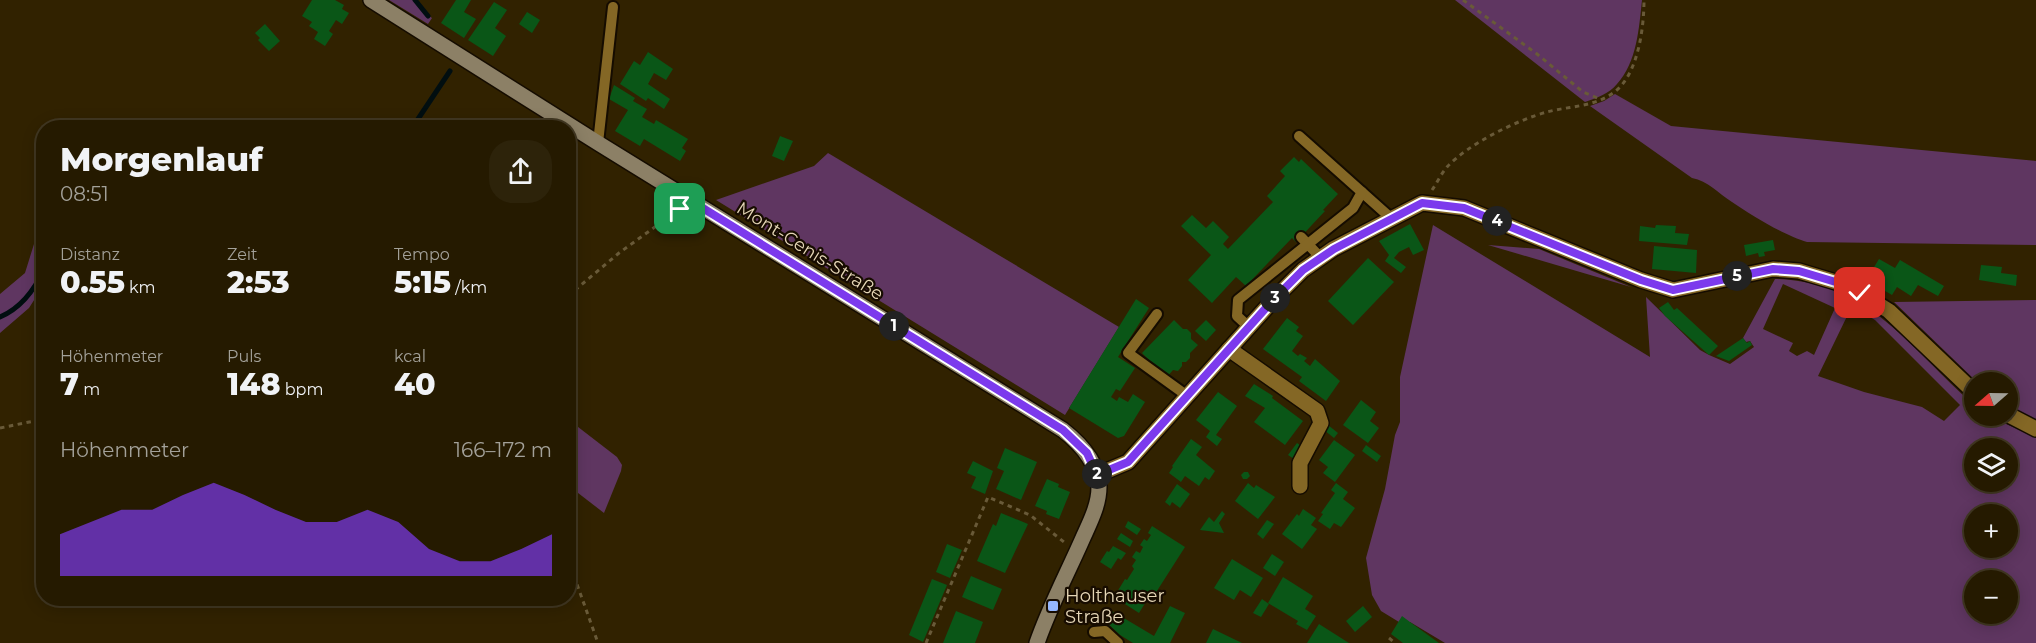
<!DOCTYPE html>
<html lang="de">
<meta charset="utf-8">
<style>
body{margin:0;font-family:Montserrat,sans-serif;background:#2d230a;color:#f1f3f6;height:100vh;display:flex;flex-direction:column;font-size:22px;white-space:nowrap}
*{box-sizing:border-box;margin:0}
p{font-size:20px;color:#a3a199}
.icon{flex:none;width:33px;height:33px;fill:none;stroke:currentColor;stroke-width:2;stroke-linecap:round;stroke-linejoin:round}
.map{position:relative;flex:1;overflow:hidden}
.details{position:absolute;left:36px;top:120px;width:540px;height:486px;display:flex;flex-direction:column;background:#251a00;border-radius:24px;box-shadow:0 3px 15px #0003,0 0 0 2px #423822}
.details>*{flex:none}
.needle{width:39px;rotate:250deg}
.buttons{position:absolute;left:1964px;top:372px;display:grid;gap:12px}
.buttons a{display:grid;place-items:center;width:54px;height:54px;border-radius:50%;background:#251a00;box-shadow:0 3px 15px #0003,0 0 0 2px #423822;font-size:30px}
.pin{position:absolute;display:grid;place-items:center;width:51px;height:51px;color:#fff;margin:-26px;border-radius:12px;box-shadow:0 3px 9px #0006}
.km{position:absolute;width:30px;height:30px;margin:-15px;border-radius:50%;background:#222;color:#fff;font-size:16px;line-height:30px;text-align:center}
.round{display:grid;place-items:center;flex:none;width:63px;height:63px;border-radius:24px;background:#2d230a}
.overview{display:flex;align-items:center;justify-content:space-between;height:102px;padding:0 24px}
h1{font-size:33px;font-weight:800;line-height:45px}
.metrics{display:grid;grid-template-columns:repeat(3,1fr);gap:9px;height:102px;padding:6px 24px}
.metrics div{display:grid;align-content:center}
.metrics b{font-size:30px;font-weight:800}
.metrics small{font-size:16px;font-weight:400}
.metrics p{font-size:16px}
.chart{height:168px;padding:12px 24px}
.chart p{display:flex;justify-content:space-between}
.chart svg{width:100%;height:108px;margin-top:6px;fill:#7c3aed;opacity:.7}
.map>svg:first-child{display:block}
.green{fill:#5f3661;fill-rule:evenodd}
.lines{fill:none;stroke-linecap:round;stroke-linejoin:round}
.stream{stroke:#010e10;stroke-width:5}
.building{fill:#0a5617}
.service-casing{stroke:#150c00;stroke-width:14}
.minor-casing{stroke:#150c00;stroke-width:18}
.secondary-casing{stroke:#150c00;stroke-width:18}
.path{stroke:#695a38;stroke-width:3;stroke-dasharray:4.5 4.5;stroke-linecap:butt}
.service{stroke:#846725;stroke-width:10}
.minor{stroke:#846725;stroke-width:15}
.secondary{stroke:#8c8066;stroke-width:15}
.route-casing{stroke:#fff;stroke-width:12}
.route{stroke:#7c3aed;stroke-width:8}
.poi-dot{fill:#95b6fd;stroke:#170c00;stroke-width:2}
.labels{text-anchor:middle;stroke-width:4.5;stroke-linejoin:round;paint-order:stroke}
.street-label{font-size:18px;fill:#e5d6b6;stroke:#170c00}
.poi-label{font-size:18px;fill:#e5d6b6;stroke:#170c00;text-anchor:start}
</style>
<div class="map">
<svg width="2036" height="643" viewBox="0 0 2036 643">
<rect width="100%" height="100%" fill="#312200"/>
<g class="green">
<path d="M389,0H413L425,13L432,18L428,24Z"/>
<path d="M1455,0H1642C1639,28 1637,62 1617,84C1609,94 1596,98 1585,102Z"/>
<path d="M1615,94L1671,126L2036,161V245L1807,242C1785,236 1751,215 1732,202C1718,193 1708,181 1692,178L1590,106L1604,101Z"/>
<path d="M828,153L1119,327L1065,415L716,200L814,166Z"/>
<path d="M43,215V286L29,308L0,333V294L25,273Z"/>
<path d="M1433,225L1650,357L1646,297L1700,350L1709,355L1730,364L1754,347L1750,341L1746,342L1743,338L1775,279C1871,282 1909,348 1974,405V416H1988L2036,437V643H1445L1410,622H1399L1381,611L1372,595L1366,558L1385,489L1395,435L1400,422V377ZM1783,284L1835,308L1814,355L1807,351L1797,356L1789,351L1793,343L1763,329ZM1852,306L1875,320L1960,405L1944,421L1922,407L1864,392L1818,376ZM1974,448H2007V482H1974ZM1974,514H2007V548H1974ZM1974,580H2007V614H1974Z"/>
<path d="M1488,245L1539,249L1631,287Z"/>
<path d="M2036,300V420L2007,405V382H1977L1894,302Z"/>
<path d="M569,420L617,457L622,465L621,471L604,513L569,486Z"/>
</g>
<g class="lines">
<g class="stream">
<path d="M415,0L428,16"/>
<path d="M412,128L450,71"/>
<path d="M0,317C21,308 35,289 44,269"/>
</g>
</g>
<g class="building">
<path d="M312,0H335L344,5L342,9L349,13L342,24L336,20L329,31L333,34L325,46L314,39L318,32L309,26L312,22L302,16Z"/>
<path d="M456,0H471L464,12L476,19L464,38L441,23Z"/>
<path d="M494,2L507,10L495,28L506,36L493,56L468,40Z"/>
<path d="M527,12L540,20L532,33L519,24Z"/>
<path d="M265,24L280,41L269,51L258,40L260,38L255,33Z"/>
<path d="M648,52L673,69L666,80L654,73L648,84L670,99L664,109L648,98L646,101L620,84L634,61L640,65Z"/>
<path d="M614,85L635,98L633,101L647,109L642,117L654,124L656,120L688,139L682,148L686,151L680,161L644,139L640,146L615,131L628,110L609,99Z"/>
<path d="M780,136L793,141L784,161L772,156Z"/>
<path d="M1294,157L1299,162L1301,159L1338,194L1323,210L1325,211L1296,242L1292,238L1246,286L1236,277L1212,303L1188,280L1211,255L1181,226L1192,215L1206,228L1213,221L1229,237L1223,244L1228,249L1273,202L1267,196L1285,176L1280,171Z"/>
<path d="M1410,224L1424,250L1413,255L1409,247L1399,252L1394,258L1406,267L1401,273L1385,261L1389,255L1379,241Z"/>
<path d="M1656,225L1676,226L1675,233L1689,234L1687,245L1639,241L1640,226L1655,228Z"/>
<path d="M1773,240L1775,250L1764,252L1765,256L1759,257L1758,253L1746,256L1744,245Z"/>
<path d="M1654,246L1697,250L1696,273L1652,269Z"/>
<path d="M1368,258L1394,282L1353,325L1328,301Z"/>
<path d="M1879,259L1895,268L1900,260L1944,286L1938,296L1918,285L1911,296L1897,287L1892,295L1866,280Z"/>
<path d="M1981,265L2002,267L2001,273L2017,275L2016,286L1979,280Z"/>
<path d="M1136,299L1149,308L1118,357L1135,368L1120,391L1116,389L1111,397L1117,401L1119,397L1128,402L1133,394L1145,402L1124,436L1118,438L1069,408Z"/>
<path d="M1668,302L1674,310L1677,308L1718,346L1709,355L1665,316L1659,308Z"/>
<path d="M1287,318L1299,327L1296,331L1303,336L1292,351L1298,356L1300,354L1307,358L1304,361L1310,366L1315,359L1340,381L1326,401L1299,381L1302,377L1263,349Z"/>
<path d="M1174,320L1183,329H1187L1191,333V339L1198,345L1190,353V358L1186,362H1182V366L1178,371L1173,370L1167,377L1158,368H1151V362L1142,353Z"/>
<path d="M1206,320L1216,330L1206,341L1195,331Z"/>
<path d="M1743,338L1747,343L1750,341L1752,345L1729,361L1716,356Z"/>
<path d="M1254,384L1273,396L1272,398L1303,421L1285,445L1254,422L1265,408L1245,396Z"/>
<path d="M1218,392L1237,406L1216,435L1222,439L1217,446L1206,437L1210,431L1196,420Z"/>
<path d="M1361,400L1376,412L1370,421L1379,428L1368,443L1343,425Z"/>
<path d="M1328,425L1338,433L1334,438L1324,430Z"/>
<path d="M1191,439L1202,447L1196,455L1215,471L1209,480L1205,477L1199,486L1185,476L1181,482L1169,473L1173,467L1172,466Z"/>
<path d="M1334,440L1355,455L1335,482L1323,473L1328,467L1319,460Z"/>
<path d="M1297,443L1303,447L1294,459L1288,455Z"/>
<path d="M1366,445L1381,456L1377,462L1362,451Z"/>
<path d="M1005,448L1037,462L1021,500L996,489L1004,471L997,468Z"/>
<path d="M973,461L993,471L985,494L971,488L976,477L967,473Z"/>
<path d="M1244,472H1248L1250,476L1247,479H1243L1241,475Z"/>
<path d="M1047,479L1059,484L1058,487L1070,492L1059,519L1046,514L1047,511L1035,506Z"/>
<path d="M1248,483L1254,488L1256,485L1275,497L1258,519L1235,501Z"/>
<path d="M1336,483L1348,492L1343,499L1355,508L1341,527L1334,523L1330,529L1318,521L1323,514L1321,513L1335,493L1331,490Z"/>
<path d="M1177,484L1190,494L1180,508L1172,502L1170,506L1165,502Z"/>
<path d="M1303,509L1316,518L1311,525L1317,529L1302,549L1282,534L1297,514L1299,516Z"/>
<path d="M1222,511L1225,514L1219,523L1224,533L1200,530L1209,517L1214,522Z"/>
<path d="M1001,513L1028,524L1005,573L977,561L993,524L996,526Z"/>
<path d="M1267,520L1274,524L1263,539L1257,534Z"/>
<path d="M1128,521L1141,529L1137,535L1125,527Z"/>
<path d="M1152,526L1185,547L1155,594L1152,592L1139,613L1114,597L1125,579L1127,580L1134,569L1132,566L1136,560L1132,557L1136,551L1140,553L1143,547L1140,545L1144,539L1147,541L1151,535L1148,533Z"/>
<path d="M1121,533L1133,541L1130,547L1117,539Z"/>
<path d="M947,544L962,550L950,578L936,572Z"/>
<path d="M1113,546L1126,553L1121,560L1118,558L1111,569L1100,562L1107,551L1109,552Z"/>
<path d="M1272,554L1284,562L1275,576L1263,568Z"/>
<path d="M1232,559L1263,578L1251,597L1240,590L1234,600L1214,588Z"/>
<path d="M971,576L1002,589L993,610L962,597Z"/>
<path d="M1283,577L1313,596L1305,609L1316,616L1307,630L1296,624L1298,621L1268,603Z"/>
<path d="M932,579L947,585L923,642L909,635Z"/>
<path d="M1262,599L1269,604L1261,617L1253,613Z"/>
<path d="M1170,606L1185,613L1170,643H1133L1120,635L1106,622L1112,611L1154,636Z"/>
<path d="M1363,606L1372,617L1355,632L1346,621Z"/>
<path d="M956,611L983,622L975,643H943Z"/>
<path d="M1402,616L1410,622L1439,643H1403L1391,634Z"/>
<path d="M1319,624L1349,643H1307Z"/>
<path d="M1213,629L1242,643H1206Z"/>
</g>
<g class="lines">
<defs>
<g id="service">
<path d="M1299,136L1392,219"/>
<path d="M598,143L613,7"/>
<path d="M1301,237L1321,258"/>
<path d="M1157,314L1128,353L1186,395"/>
<path d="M1249,327L1237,316L1238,300L1353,208L1362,192"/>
<path d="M1094,632L1105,631L1118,643"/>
</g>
<g id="minor">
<path d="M1229,349L1317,411L1321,423L1300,463V486"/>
<path d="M2007,414L2036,429"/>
<path d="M1097,475L1128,462L1274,299L1303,270L1333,249L1422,203L1464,208L1641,280L1673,290L1773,269L1799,271L1839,283L1860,293L1889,311L1974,392"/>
</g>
<path id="secondary" d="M371,0L598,143L1063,430C1081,444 1098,463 1099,487C1099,506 1089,524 1082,540C1067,574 1049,608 1037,643"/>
</defs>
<use href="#service" class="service-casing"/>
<use href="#minor" class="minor-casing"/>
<use href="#secondary" class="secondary-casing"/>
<g class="path">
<path d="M1463,0L1537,54L1583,92L1600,99"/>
<path d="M1432,190C1437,183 1441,174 1447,167C1468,144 1517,120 1547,112C1569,106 1594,107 1613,93C1638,76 1644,28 1644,0"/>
<path d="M568,296L619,253L677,211"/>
<path d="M0,428L44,419"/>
<path d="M568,559L598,643"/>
<path d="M1389,638L1395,643"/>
<path d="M926,643L988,497L1030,515L1064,542"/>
</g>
<use href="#service" class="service"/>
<use href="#minor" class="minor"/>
<use href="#secondary" class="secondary"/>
</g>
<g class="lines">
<defs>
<path id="route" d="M680,209L688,199L1063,430L1087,453L1097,475L1128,462L1274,299L1303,270L1334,249L1422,203L1464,208L1641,280L1673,290L1773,269L1799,271L1839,283L1860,293"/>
</defs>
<use href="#route" class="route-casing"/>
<use href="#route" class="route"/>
</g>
<rect class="poi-dot" x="1047" y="600" width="12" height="12" rx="3"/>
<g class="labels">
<g class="street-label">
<text transform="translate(810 251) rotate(32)" y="6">Mont-Cenis-Straße</text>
</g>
<g class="poi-label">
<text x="1065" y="602">Holthauser<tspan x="1065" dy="21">Straße</tspan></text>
</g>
</g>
</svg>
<div class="buttons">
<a><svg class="needle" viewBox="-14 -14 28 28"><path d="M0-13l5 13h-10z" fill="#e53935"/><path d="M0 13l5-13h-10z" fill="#a3a199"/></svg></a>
<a><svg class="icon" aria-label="layers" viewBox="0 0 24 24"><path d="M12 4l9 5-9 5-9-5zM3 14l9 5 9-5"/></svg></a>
<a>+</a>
<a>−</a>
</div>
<div class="pin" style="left:680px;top:209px;background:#1e9e55"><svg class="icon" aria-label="arrive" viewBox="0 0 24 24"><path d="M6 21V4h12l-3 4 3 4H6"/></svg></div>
<div class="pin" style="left:1860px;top:293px;background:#d93025"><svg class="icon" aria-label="check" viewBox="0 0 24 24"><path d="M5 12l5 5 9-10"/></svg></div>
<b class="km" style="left:894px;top:326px">1</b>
<b class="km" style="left:1097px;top:474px">2</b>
<b class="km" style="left:1275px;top:298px">3</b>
<b class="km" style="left:1497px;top:221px">4</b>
<b class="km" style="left:1737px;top:276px">5</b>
<section class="details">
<div class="overview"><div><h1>Morgenlauf</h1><p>08:51</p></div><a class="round"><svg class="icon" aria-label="share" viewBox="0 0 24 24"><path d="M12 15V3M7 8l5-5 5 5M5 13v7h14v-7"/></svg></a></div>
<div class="metrics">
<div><p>Distanz</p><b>0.55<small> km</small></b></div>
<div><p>Zeit</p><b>2:53</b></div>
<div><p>Tempo</p><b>5:15<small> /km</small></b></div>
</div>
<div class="metrics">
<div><p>Höhenmeter</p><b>7<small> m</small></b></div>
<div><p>Puls</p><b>148<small> bpm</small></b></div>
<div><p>kcal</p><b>40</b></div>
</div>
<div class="chart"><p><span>Höhenmeter</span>166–172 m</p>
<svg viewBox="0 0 160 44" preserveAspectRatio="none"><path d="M0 44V27L10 22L20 17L30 17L40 11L50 6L60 11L70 17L80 22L90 22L100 17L110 22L120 33L130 38L140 38L150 33L160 27V44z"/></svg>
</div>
</section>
</div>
